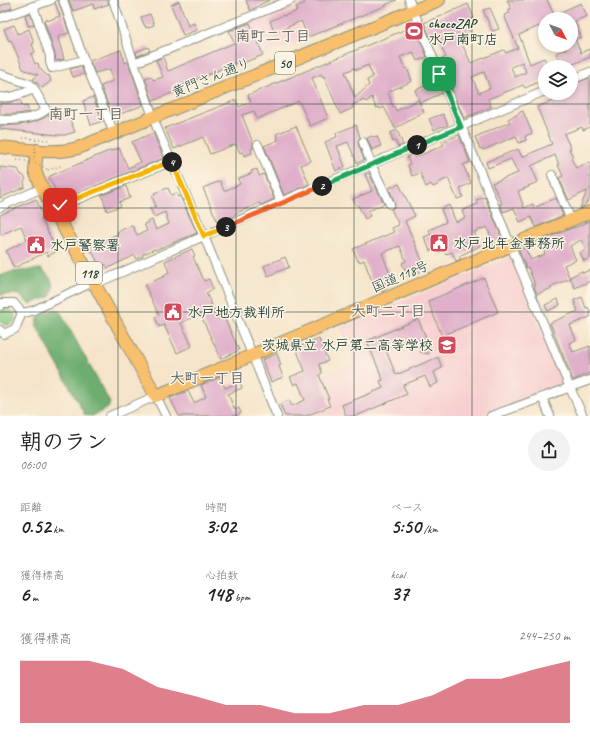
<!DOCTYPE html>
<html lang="ja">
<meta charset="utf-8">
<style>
body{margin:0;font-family:Caveat,"Klee One",sans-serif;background:#f2f2f2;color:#222;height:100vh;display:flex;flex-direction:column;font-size:15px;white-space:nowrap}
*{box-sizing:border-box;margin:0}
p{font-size:13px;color:#767676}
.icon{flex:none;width:22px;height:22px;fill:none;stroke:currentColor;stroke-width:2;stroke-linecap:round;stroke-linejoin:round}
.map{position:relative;height:416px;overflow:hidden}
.details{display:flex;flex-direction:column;background:#fff;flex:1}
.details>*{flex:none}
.needle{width:26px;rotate:131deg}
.tools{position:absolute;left:538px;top:12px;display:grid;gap:8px}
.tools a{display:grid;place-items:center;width:40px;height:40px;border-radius:50%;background:#fff;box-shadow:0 2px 6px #0003;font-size:20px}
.pin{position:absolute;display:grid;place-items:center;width:34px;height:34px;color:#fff;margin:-17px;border-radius:8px;box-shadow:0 2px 6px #0006}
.km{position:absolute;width:20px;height:20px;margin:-10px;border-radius:50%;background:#222;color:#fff;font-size:11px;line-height:20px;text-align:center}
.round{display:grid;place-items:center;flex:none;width:42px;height:42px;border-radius:21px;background:#f2f2f2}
.headline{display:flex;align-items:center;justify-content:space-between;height:68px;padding:0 20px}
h1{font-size:22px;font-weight:700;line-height:30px}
.stats{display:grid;grid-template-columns:repeat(3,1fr);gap:6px;height:68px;padding:4px 20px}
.stats div{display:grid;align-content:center}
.stats b{font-size:20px;font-weight:700}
.stats small{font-size:11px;font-weight:400}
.stats p{font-size:11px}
.chart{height:112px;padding:8px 20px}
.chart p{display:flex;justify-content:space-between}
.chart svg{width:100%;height:72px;margin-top:4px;fill:#d1495b;opacity:.7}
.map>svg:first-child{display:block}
.built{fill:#f7cfd0}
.green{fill:#87c981;stroke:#53835a}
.forest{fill:#6dad6f;stroke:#467552}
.building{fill:#e0b0cb;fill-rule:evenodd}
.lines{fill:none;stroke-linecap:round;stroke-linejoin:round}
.minor-casing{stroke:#8a907e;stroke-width:10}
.highway-casing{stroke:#8a907e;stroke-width:14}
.path{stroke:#8a907e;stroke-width:1.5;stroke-dasharray:1 3;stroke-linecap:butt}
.minor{stroke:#fff;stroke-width:8}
.highway{stroke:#f8bf6c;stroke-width:12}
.path-bridge{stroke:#8a907e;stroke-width:1.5;stroke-dasharray:1 3;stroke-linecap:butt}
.split-1-casing{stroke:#fff;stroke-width:8}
.split-2-casing{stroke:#fff;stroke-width:8}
.split-3-casing{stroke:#fff;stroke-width:8}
.split-4-casing{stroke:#fff;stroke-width:8}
.split-5-casing{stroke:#fff;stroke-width:8}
.split-1{stroke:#22a559;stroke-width:5}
.split-2{stroke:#22a559;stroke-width:5}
.split-3{stroke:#f0652b;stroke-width:5}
.split-4{stroke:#f5b400;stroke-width:5}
.split-5{stroke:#f5b400;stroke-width:5}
.grid{fill:none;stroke:#1f3d34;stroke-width:1;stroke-opacity:0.55}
.labels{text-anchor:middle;stroke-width:3;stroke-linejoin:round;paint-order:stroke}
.shield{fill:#fcf5e5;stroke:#617469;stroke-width:1}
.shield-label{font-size:13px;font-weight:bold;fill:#1f3d34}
.poi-label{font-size:14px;font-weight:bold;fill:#1f3d34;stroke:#fcf5e5;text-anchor:start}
.street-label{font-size:14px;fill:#1f3d34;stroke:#fcf5e5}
.neighbourhood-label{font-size:15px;font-weight:bold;fill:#636569;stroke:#fcf5e5}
</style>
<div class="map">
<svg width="590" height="416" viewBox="0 0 590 416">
<rect width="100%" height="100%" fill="#fcf5e5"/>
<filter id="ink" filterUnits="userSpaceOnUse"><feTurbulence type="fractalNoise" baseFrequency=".025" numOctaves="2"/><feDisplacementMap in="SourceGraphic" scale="8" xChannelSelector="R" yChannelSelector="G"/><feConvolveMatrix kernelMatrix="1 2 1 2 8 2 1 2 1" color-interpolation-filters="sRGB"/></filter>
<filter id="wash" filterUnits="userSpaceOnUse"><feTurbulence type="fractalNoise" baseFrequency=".012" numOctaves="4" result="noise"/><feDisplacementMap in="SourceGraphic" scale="16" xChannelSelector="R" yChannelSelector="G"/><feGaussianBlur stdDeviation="0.9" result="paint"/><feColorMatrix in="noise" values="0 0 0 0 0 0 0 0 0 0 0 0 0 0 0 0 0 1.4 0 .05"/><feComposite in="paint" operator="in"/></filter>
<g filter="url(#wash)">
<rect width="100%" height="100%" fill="#f5e4c9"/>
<g class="built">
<path d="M291,5L305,38L265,55L250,22Z"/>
<path d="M510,257L563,384L478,416H309L334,406L321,377L354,363L340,327Z"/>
</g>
<circle class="green" cx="7" cy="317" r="8"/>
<g class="forest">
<path d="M41,269C52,277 56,285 50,297L30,304L25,301L20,295L12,294L0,295V276L11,272Z"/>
<path d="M56,309L61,313L110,403L108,408L92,416L85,415L36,325L39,316Z"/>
</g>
<g id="blocks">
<g class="building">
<path d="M56,0H58L69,33L59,36V38H58L64,59L56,61L55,54L44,20L47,19V21L60,16L55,3Z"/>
<path d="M69,0H108L109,4L94,9L93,4L73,11Z"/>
<path d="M246,0H270L259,5V6L250,10Z"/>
<path d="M303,0H397L387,4V5L308,37L301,21L275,33L270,21L284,15V16L297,11L296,7L305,3Z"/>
<path d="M507,0H547L554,15L581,3L587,16L575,21L581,37L575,39L581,53L589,49L590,52V57L566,67H562L556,53L566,49L564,45H571V19H545V26L540,28L539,26L519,35L530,64L544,58L548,66L545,67V79L525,88L523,85L488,99L491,107L464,118L450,85L453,84L447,70L444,71L440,60L446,57L442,49H443L438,38L432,41L424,23L435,18V19L468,4L474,18L465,22L472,37L461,42L471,63L504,50L506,53L518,48L504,15L510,13L508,10L511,9ZM522,62L526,72L515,77L511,67ZM484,72L490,88L479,93L472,77Z"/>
<path d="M179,1L188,26L194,23L197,30L183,35L171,5Z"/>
<path d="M10,2L12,8L0,12V6Z"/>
<path d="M490,8L499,29L492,31L483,10Z"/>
<path d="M30,13L34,25L28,26L25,15Z"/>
<path d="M150,14L154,25L146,28L145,25H144L141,17Z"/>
<path d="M250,23L263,55L243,63L241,61L178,87L174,92L153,101L145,78L151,76L153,80L163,77L156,60L163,57L168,71L234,43L229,31Z"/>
<path d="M14,25L18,34L29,29L34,43L32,44L35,52L31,54L35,64L38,63L39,67L45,74L48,76L49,75L51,81L42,88L33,79L38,75L23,69L11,40L9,41L4,29Z"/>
<path d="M414,26L427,57L417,61L413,52L400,57L405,69L407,68L412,81L388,92L393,107L394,106L396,111L418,100L424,112L408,120L409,121L395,128L384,107L380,109L379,107L376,108L372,97L366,102L364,100L352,105L353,108L340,114L324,76L323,77L321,74L312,78L328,118L310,126L299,101L257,119L254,111L242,115L253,143V148L251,149L252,153L244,156L243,152L240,153L236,144L210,154L203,137L174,149L165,128L236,100L239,107L251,102L248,95ZM368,65L373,77L367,80L369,85L355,98L345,72L355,68L356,70Z"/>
<path d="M148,47L150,51L137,56L136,52Z"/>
<path d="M121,50L125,63L128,62L143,105L113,117L101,86L113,81V79L110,69L95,73L90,61Z"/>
<path d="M81,66L84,74L73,77L70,69Z"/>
<path d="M590,78V127L583,130L582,127L564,134L571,149H569L573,157L571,158L576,168L590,162V198L584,206L580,208L587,191L569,200L559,178L563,176L558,165H559L555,155L531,166L538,182L528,186L529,187L518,191L524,208L533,204L534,208L556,198L563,215L536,227L531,217L520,222L514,208L503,212L500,204L502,203L492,183L518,173L511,159L488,168L486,162L518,149L522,157L552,144L537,107L558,99L556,93H571V85Z"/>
<path d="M437,81L442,93L420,103L415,90Z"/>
<path d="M93,97L103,121L91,125L83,101Z"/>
<path d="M20,100L23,107L27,106L29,112L18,114H0V103H9Z"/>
<path d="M523,111L532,133L525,136L526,140L519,143L516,136L483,150L482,148L480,149L475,137L510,122L508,119L519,114L518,113Z"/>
<path d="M67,112L75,132L65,135H58L0,129V126L18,125L31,123L44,118L50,114V116L53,115V117Z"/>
<path d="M443,114L448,125L442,127V126L434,130L429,119Z"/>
<path d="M356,125L360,137L358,141V144L364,160L357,163L348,142L337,146L345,167L336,171L325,142L337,137L336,133Z"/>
<path d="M296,126L311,161L301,165L309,184L284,195L264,146L278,140L276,134Z"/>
<path d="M397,130L403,145L398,147L395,141L393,142L390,133Z"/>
<path d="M153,133L164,158L61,200L49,178L50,176L111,150V151L119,148L128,168L141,162L132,142Z"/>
<path d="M459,135L470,162L463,165L471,183L460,188L463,197L457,199L448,178L438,183L439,184L433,187L431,184L426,187L420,173L412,176L408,165L410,164L407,157L412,154L414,158L444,145L442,142Z"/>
<path d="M372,136L373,137L377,136L381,146L372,150L367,138Z"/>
<path d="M0,167L18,169L21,175H23L26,179L24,182L25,187L0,198Z"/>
<path d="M257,169L259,176L264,174L274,199L261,205L260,203L234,214L235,215L218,223L203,188L220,181L224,191L240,184L238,179L252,173L251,171Z"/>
<path d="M369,173L384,204L368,211L370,216L365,219L358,205H356L353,199L372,191L365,174Z"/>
<path d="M399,184L415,216L405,221L426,269L408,277L402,263L406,261L400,246L382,253L391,277L384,280L387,288L382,292L378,282L373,284L364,260L360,262L359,260L358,261L353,249L394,232L392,228L399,225L391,209L394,207L395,204L389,188Z"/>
<path d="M126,186L130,198L119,202L121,206L107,211L102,195Z"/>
<path d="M168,188L171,195L176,193L178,197L180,196L197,233L155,250V249L143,254V256L136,259L135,255L108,268L105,264L100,267L92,251L90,252L88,247L118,234L117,232L132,225L137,235L147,231L144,224L152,220L156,230L169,224L165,212L154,217L150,208L156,206L152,196L155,195L154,193Z"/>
<path d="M485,197L503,241L494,245L487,227L474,232L480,246L459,256L461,259L456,261L452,252L446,254L444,250L438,253L436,249L430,251L424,237L431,234L429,230L446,222L441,209L449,205L456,222L465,218L462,211L478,204L476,200Z"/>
<path d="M36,199L43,216L41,218L57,251L48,256L46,252L14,268L6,251L27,240L21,226L0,235V215Z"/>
<path d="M590,221V258L584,261L580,253L586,250L581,240L570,246L576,260L564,265L570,279L551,286L552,288L537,294L534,287L535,286L534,284V282L528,267L526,268L519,250L525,248L531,260L545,254L540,241L574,227V228Z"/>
<path d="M192,249L195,256L193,257L204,281L209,279L213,289L206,293L217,316L222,313L239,350L221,359L200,314L181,323L192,346L177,353L164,325L159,327L155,317L159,315L145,285L165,276L164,275L169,272L165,261Z"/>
<path d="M285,257L289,267L268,276L264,266Z"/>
<path d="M590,270V281L575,288L570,277L582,271L583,273Z"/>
<path d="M484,278L498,312L442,336L428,301Z"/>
<path d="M582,297L586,308L588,307L590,312V317L570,325L576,340L569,343L573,352L590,346V373L573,380L550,323L578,311L574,300Z"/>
<path d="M558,299L560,305L548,311L545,305Z"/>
<path d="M418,319L429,344L428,354L420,352L421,350V339L407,345L406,343L402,341L385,348L396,375L438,357L442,368L434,372L438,383L430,387L425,376L403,385L407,394L356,416H346L342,405L383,388L380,381L383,380L367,341Z"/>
<path d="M319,339L328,361L319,364L322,373L319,375L329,399H327L330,406L306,416H285L280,404L289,400L292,406L305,400L298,383L294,385L290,377L305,371L296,348Z"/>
<path d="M277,354L281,365L279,366L283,377L271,382L262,360Z"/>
<path d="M220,377L225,388L240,382L242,388L228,394L235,410L239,408L241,413L236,416H179L170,398L188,391L194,403L206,397L201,385Z"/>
</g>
</g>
</g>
<g filter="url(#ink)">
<use href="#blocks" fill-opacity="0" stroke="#8a907e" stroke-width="1"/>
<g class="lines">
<defs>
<g id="minor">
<path d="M63,0L84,60L114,133"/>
<path d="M113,0L134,63L157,128L204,236L277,416"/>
<path d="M409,0L511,246L570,388L583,416"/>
<path d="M33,6L50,56V62L52,68L84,60"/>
<path d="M0,18L51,0"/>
<path d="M134,63L291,0"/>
<path d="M0,74L30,84L34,89L46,110C34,120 15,120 0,120"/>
<path d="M571,80L590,72"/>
<path d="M0,97C11,99 23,93 34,89"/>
<path d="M363,142L371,164L390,204"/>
<path d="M258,145L281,202"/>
<path d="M552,175L571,220"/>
<path d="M0,207L42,188"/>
<path d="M53,209L172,161"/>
<path d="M95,284L281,202L545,91"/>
<path d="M0,306L3,303H14L22,313"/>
<path d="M22,313L32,311L93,282"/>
<path d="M0,330L4,334L15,329L22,313"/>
<path d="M542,397L550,416"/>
<path d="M110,416L156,396L166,416"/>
<path d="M491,416L590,380"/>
</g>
<g id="highway">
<path d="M0,147C25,149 53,155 78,148L439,0"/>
<path d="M37,150L35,171L42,188L156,396L590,212"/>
</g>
</defs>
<use href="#minor" class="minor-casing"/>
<use href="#highway" class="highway-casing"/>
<g class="path">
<path d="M23,138L48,140"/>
<path d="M17,160L27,161"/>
<path d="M48,170L61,166"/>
</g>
<use href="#minor" class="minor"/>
<use href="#highway" class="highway"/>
<path class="path-bridge" d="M36,140L34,162L48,170"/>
</g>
</g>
<g class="lines" filter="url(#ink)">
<defs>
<path id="split-1" d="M417,145L461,127L439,74"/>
<path id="split-2" d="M322,186L417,145"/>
<path id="split-3" d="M226,227L322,186"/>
<path id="split-4" d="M172,162L204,236L226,227"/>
<path id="split-5" d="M60,205L172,161V162"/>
</defs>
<use href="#split-1" class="split-1-casing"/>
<use href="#split-2" class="split-2-casing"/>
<use href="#split-3" class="split-3-casing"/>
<use href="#split-4" class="split-4-casing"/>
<use href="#split-5" class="split-5-casing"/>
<use href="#split-1" class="split-1"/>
<use href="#split-2" class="split-2"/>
<use href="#split-3" class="split-3"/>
<use href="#split-4" class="split-4"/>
<use href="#split-5" class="split-5"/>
</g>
<path class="grid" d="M118,0V416M236,0V416M354,0V416M472,0V416M0,104H590M0,208H590M0,312H590"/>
<defs>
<symbol id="stadium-square" viewBox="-11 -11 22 22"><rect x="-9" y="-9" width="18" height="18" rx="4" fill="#d1495b" stroke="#fcf5e5"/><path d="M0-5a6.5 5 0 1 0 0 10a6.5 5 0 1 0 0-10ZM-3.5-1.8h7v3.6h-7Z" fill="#fff"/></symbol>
<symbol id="civic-square" viewBox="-11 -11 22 22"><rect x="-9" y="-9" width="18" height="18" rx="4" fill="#d1495b" stroke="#fcf5e5"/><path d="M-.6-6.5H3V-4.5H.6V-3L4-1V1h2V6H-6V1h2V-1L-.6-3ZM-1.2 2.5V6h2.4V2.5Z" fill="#fff"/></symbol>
<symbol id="school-square" viewBox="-11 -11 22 22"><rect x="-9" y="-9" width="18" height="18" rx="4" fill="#d1495b" stroke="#fcf5e5"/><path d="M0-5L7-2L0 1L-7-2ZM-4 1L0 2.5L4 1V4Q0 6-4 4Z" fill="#fff"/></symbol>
</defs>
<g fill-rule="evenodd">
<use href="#stadium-square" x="403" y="20" width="22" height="22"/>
<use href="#civic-square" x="428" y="232" width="22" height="22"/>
<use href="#civic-square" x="25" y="234" width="22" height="22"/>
<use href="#civic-square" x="162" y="301" width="22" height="22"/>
<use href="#school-square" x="436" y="334" width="22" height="22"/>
</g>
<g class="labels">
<g class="shield">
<rect x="275" y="52" width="20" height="22" rx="3"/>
<rect x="76" y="262" width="26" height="22" rx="3"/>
</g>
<g class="shield-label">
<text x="285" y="68">50</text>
<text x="89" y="278">118</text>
</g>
<g class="poi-label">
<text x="428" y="28">chocoZAP<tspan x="428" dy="16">水戸南町店</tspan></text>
<text x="453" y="248">水戸北年金事務所</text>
<text x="50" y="250">水戸警察署</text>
<text x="187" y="317">水戸地方裁判所</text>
<text x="433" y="350" text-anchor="end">茨城県立 水戸第二高等学校</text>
</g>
<g class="street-label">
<text transform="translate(211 77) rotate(-22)" y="5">黄門さん通り</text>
<text transform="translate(400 276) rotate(-23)" y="5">国道118号</text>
</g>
<g class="neighbourhood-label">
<text x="273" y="41">南町二丁目</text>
<text x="86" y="119">南町一丁目</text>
<text x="388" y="316">大町二丁目</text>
<text x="207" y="383">大町一丁目</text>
</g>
</g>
</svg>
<div class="tools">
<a><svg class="needle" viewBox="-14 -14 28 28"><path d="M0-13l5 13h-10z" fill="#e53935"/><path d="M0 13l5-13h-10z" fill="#767676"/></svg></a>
<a><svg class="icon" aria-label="layers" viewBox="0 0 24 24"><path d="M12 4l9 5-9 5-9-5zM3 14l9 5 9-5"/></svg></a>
</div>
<div class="pin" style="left:439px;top:74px;background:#1e9e55"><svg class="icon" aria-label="arrive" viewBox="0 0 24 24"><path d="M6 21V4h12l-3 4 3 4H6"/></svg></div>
<div class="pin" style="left:60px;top:205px;background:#d93025"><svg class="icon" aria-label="check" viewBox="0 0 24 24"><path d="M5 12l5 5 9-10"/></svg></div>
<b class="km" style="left:417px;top:145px">1</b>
<b class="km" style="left:322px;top:186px">2</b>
<b class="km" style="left:226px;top:227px">3</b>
<b class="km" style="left:172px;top:162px">4</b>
</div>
<section class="details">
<div class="headline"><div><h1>朝のラン</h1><p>06:00</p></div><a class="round"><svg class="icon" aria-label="share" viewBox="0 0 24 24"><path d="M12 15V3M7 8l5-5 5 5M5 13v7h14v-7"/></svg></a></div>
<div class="stats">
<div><p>距離</p><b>0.52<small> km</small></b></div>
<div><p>時間</p><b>3:02</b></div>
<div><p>ペース</p><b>5:50<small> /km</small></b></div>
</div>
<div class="stats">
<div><p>獲得標高</p><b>6<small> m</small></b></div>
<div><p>心拍数</p><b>148<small> bpm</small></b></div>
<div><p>kcal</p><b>37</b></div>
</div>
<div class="chart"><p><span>獲得標高</span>244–250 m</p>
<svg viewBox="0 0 160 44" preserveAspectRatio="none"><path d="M0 44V6L10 6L20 6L30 11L40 22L50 27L60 33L70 33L80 38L90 38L100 33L110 33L120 27L130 17L140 17L150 11L160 6V44z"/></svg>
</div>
</section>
